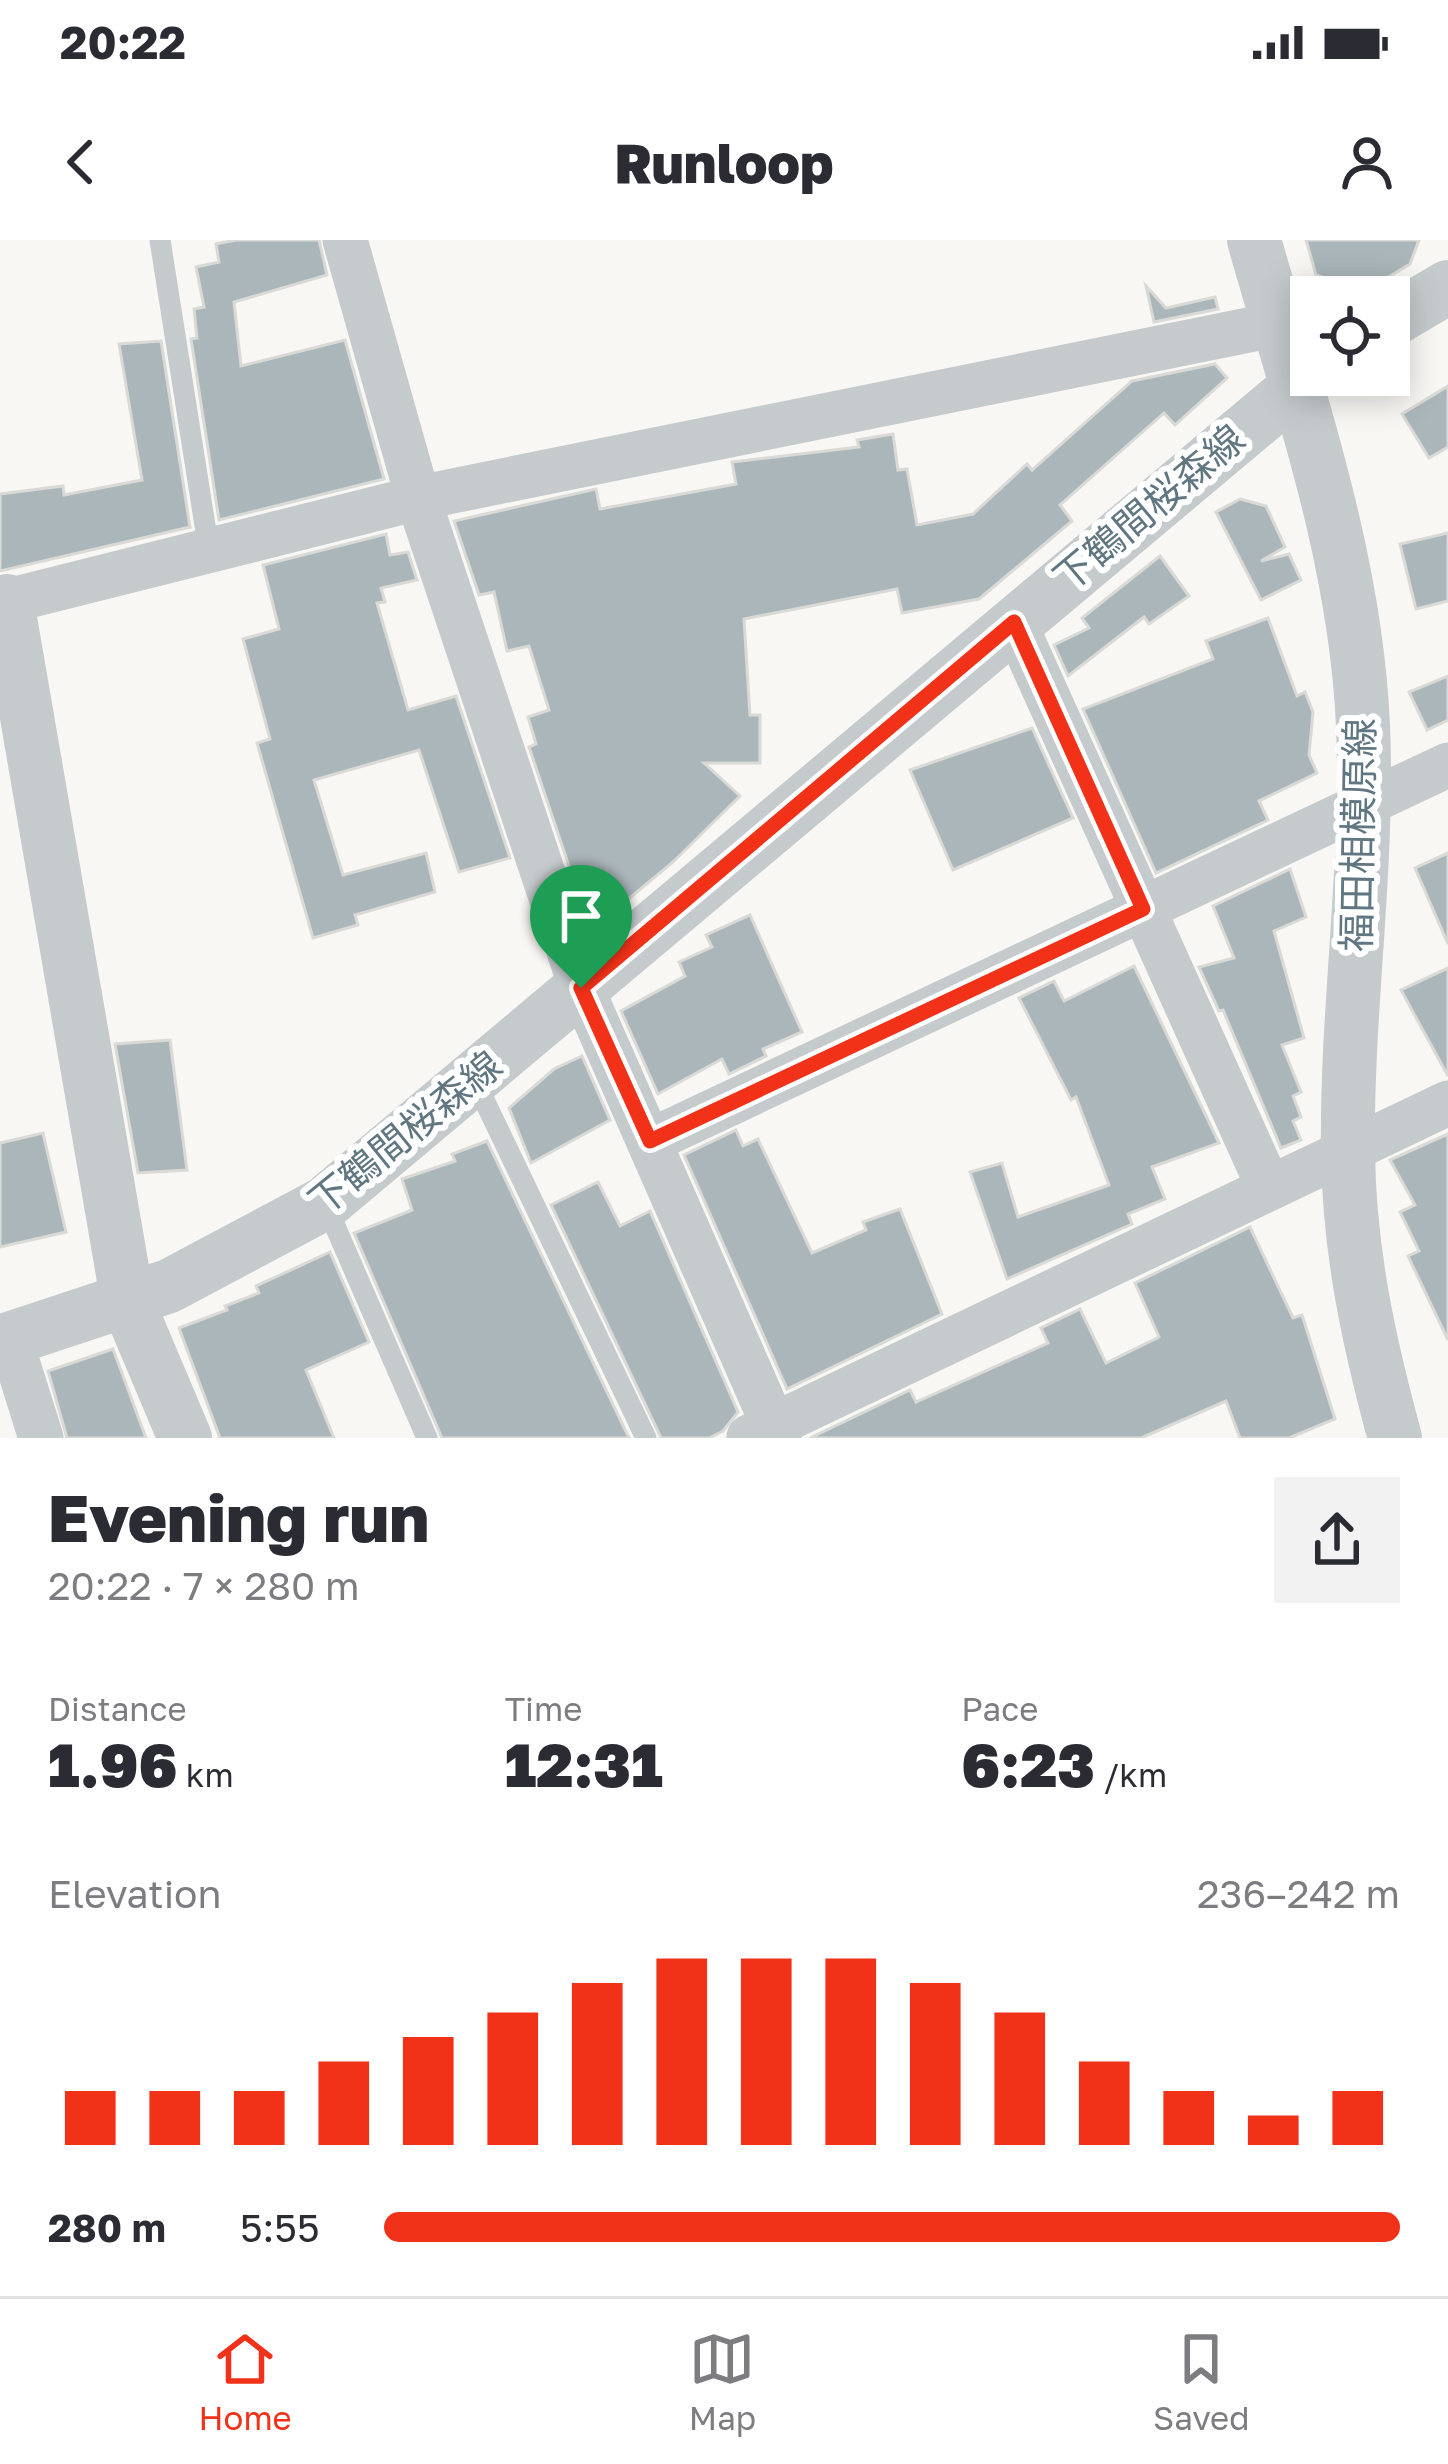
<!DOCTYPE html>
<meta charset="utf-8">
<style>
body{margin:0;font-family:"Golos Text","Noto Sans JP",sans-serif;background:#f2f2f3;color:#2b2b33;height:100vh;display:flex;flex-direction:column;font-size:45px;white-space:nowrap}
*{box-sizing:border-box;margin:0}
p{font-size:39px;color:#7c7c81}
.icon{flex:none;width:66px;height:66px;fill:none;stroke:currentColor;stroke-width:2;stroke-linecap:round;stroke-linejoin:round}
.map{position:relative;height:1198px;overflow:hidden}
.sheet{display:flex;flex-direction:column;background:#fff;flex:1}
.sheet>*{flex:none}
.tools{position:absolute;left:1290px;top:36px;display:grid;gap:24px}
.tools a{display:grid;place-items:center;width:120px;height:120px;border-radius:0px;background:#fff;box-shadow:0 6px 30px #0003;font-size:60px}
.pin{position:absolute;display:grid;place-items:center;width:102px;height:102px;color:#fff;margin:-123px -51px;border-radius:50% 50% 50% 0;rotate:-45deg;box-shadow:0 0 12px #0007}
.pin .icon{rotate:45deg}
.round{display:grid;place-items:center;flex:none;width:126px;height:126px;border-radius:0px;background:#f2f2f3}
.overview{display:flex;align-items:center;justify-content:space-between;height:204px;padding:0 48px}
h1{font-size:66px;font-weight:800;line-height:90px}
.stats{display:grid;grid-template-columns:repeat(3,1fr);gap:18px;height:204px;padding:12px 48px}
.stats div{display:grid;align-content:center}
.stats b{font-size:60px;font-weight:800}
.stats small{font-size:33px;font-weight:400}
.stats p{font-size:33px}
.chart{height:336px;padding:24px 48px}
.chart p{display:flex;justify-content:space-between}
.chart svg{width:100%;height:216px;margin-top:12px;stroke:#f23119;stroke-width:6}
ul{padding:0 48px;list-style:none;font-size:39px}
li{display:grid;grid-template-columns:192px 144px 1fr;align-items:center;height:90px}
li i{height:30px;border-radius:15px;background:#f23119}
.status{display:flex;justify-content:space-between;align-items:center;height:84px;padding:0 60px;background:#fff;direction:ltr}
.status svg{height:33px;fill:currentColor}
header{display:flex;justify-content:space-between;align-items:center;height:156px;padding:0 48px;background:#fff;font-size:54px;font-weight:800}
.tabs{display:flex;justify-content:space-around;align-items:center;height:168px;border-top:3px solid #e1e1e2;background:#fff;font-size:33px;color:#7c7c81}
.tabs a{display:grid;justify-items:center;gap:6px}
.tabs .active{color:#f23119}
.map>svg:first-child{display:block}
.building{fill:#abb6ba;stroke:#d9d9d6;stroke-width:3}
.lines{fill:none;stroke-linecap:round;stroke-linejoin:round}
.service{stroke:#c5cacd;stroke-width:21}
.minor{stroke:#c5cacd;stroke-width:45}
.tertiary{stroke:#c5cacd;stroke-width:54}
.route-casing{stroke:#fff;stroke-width:24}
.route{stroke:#f23119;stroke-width:15}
.labels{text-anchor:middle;stroke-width:12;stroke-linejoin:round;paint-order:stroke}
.street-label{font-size:39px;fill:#607782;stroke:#fff}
</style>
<div class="status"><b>20:22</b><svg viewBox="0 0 49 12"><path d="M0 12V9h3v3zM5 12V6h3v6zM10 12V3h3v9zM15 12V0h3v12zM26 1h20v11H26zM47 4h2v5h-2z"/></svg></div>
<header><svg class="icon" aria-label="back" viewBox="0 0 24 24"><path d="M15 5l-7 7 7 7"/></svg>Runloop<svg class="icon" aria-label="person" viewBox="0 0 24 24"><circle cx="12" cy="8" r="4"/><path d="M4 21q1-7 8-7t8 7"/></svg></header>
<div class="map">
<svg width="1448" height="1198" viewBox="0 0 1448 1198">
<rect width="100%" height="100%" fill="#f8f7f4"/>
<g class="building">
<path d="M236,0H319L327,35L234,62L241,126L345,100L384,239L219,280L191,99L197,98L194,69L204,67L196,27L219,22L216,4Z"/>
<path d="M1306,0H1419L1410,24L1365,51L1316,35Z"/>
<path d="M1146,46L1166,68L1215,57L1218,69L1154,82Z"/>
<path d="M161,101L190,287L0,331V254L63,246L64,255L142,240L119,104Z"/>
<path d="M1215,124L1227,138L1175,185L1164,173L1060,265L1072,281L979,359L902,373L897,349L744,379L750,475H760V523H704L740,556L673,622L602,681L576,647L529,507L536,504L528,477L549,470L529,406L507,411L494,352L479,355L454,281L596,249L600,269L736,244L732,222L859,207L857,200L893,194L898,230L907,229L917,285L973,274L1027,224L1032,230L1132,141Z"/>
<path d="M1448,146V207L1429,218L1402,174Z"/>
<path d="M1240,259L1266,266L1285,307L1261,321L1289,314L1301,340L1261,360L1216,272Z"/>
<path d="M1448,293V361L1416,369L1400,304Z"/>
<path d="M386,294L390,315L408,312L417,340L381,348L385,362L377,363L408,470L456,456L510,618L459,632L419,510L314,540L343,635L426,613L435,652L355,675L358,685L313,698L257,503L270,499L243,399L279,389L263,325Z"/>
<path d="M1160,316L1189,356L1149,384L1144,377L1068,436L1054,405L1089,388L1082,378Z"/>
<path d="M1268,378L1297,456L1305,452L1313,472L1309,515L1317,533L1259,561L1268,580L1156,633L1083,469L1213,419L1206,401Z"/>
<path d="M1448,436V480L1427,490L1409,452Z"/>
<path d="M1032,488L1073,578L953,630L910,530Z"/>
<path d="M1448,613V704L1415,628Z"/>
<path d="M1290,629L1306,677L1274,691L1304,798L1282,805L1301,852L1293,856L1301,877L1293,881L1301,900L1281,908L1223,770L1219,771L1199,727L1234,718L1213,666Z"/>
<path d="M750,675L802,792L763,809L766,816L729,834L722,819L658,854L621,771L685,736L679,722L712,707L706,695Z"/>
<path d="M1134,726L1219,903L1152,927L1165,959L1128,974L1132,984L1007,1039L970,932L1002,923L1018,977L1109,945L1076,857L1071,860L1019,758L1054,741L1064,761Z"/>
<path d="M1448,728V836L1401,750Z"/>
<path d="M170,800L187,930L138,933L115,804Z"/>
<path d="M582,816L610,880L531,923L509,868L554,829Z"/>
<path d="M736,890L743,906L758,899L812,1013L866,990L863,982L900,969L942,1074L787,1149L684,915Z"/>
<path d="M43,893L66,992L0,1007V903Z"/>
<path d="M1448,894V1100L1408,1016L1419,1011L1400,972L1415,965L1390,920Z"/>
<path d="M487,901L629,1198H442L354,993L412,970L402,939L455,921L452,914Z"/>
<path d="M598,942L620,986L650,971L738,1172L723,1191L709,1198H661L551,965Z"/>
<path d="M1250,987L1293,1078L1302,1075L1335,1179L1289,1198H1240L1226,1161L1141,1198H810L910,1150L916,1162L1048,1103L1041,1088L1080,1069L1106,1123L1159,1097L1135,1043Z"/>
<path d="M330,1012L369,1102L306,1130L334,1198H220L179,1088L227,1070L225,1066L259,1053L256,1046Z"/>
<path d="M113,1109L146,1198H67L48,1131Z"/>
</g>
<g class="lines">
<g class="service">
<path d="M160,0L209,311"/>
<path d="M475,841L646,1198"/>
<path d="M325,963L427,1198"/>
</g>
<g class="minor">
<path d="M345,0L418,258L581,747L779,1198"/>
<path d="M0,363L418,258L1278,84"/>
<path d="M1014,382L1269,948"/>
<path d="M650,901L1448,525"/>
<path d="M10,1099L41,1198"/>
<path d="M749,1197L1448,863"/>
</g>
<g class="tertiary">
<path d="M1254,0C1299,159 1356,319 1363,486C1369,628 1346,770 1348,912C1349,1011 1369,1103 1395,1198"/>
<path d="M1389,82L1448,47"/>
<path d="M7,361L128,1063L185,1198"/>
<path d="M0,1102L169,1046L325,963L1311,135"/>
</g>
</g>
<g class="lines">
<defs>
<path id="route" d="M1014,382L1143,669L650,901L581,748Z"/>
</defs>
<use href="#route" class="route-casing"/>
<use href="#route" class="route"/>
</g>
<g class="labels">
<g class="street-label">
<text transform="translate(1149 268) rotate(-40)" y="14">下鶴間桜森線</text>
<text transform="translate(1358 595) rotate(-89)" y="14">福田相模原線</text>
<text transform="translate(405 893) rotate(-39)" y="14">下鶴間桜森線</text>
</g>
</g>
</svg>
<div class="tools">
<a><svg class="icon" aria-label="locate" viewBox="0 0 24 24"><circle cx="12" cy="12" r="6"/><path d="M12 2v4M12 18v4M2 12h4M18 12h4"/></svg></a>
</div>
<div class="pin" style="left:581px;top:748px;background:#1e9e55"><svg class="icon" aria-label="arrive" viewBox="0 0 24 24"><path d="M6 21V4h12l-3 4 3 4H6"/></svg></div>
</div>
<section class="sheet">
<div class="overview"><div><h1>Evening run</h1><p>20:22 · 7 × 280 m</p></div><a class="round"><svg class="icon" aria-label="share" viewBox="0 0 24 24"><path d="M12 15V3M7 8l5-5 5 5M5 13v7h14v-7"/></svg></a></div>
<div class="stats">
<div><p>Distance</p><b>1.96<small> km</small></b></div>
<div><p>Time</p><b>12:31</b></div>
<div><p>Pace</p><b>6:23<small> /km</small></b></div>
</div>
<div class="chart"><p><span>Elevation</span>236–242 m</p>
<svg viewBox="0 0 160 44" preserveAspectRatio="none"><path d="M5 44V33M15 44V33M25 44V33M35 44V27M45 44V22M55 44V17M65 44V11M75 44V6M85 44V6M95 44V6M105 44V11M115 44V17M125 44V27M135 44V33M145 44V38M155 44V33"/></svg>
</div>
<ul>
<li><b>280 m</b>5:55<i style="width:100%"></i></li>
</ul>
</section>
<nav class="tabs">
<a class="active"><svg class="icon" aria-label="home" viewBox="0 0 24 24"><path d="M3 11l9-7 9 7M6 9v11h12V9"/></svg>Home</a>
<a><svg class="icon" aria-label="map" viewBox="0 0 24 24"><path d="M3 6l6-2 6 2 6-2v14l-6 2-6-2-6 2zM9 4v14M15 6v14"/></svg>Map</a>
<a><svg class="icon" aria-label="saved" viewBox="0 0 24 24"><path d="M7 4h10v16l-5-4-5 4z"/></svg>Saved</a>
</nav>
